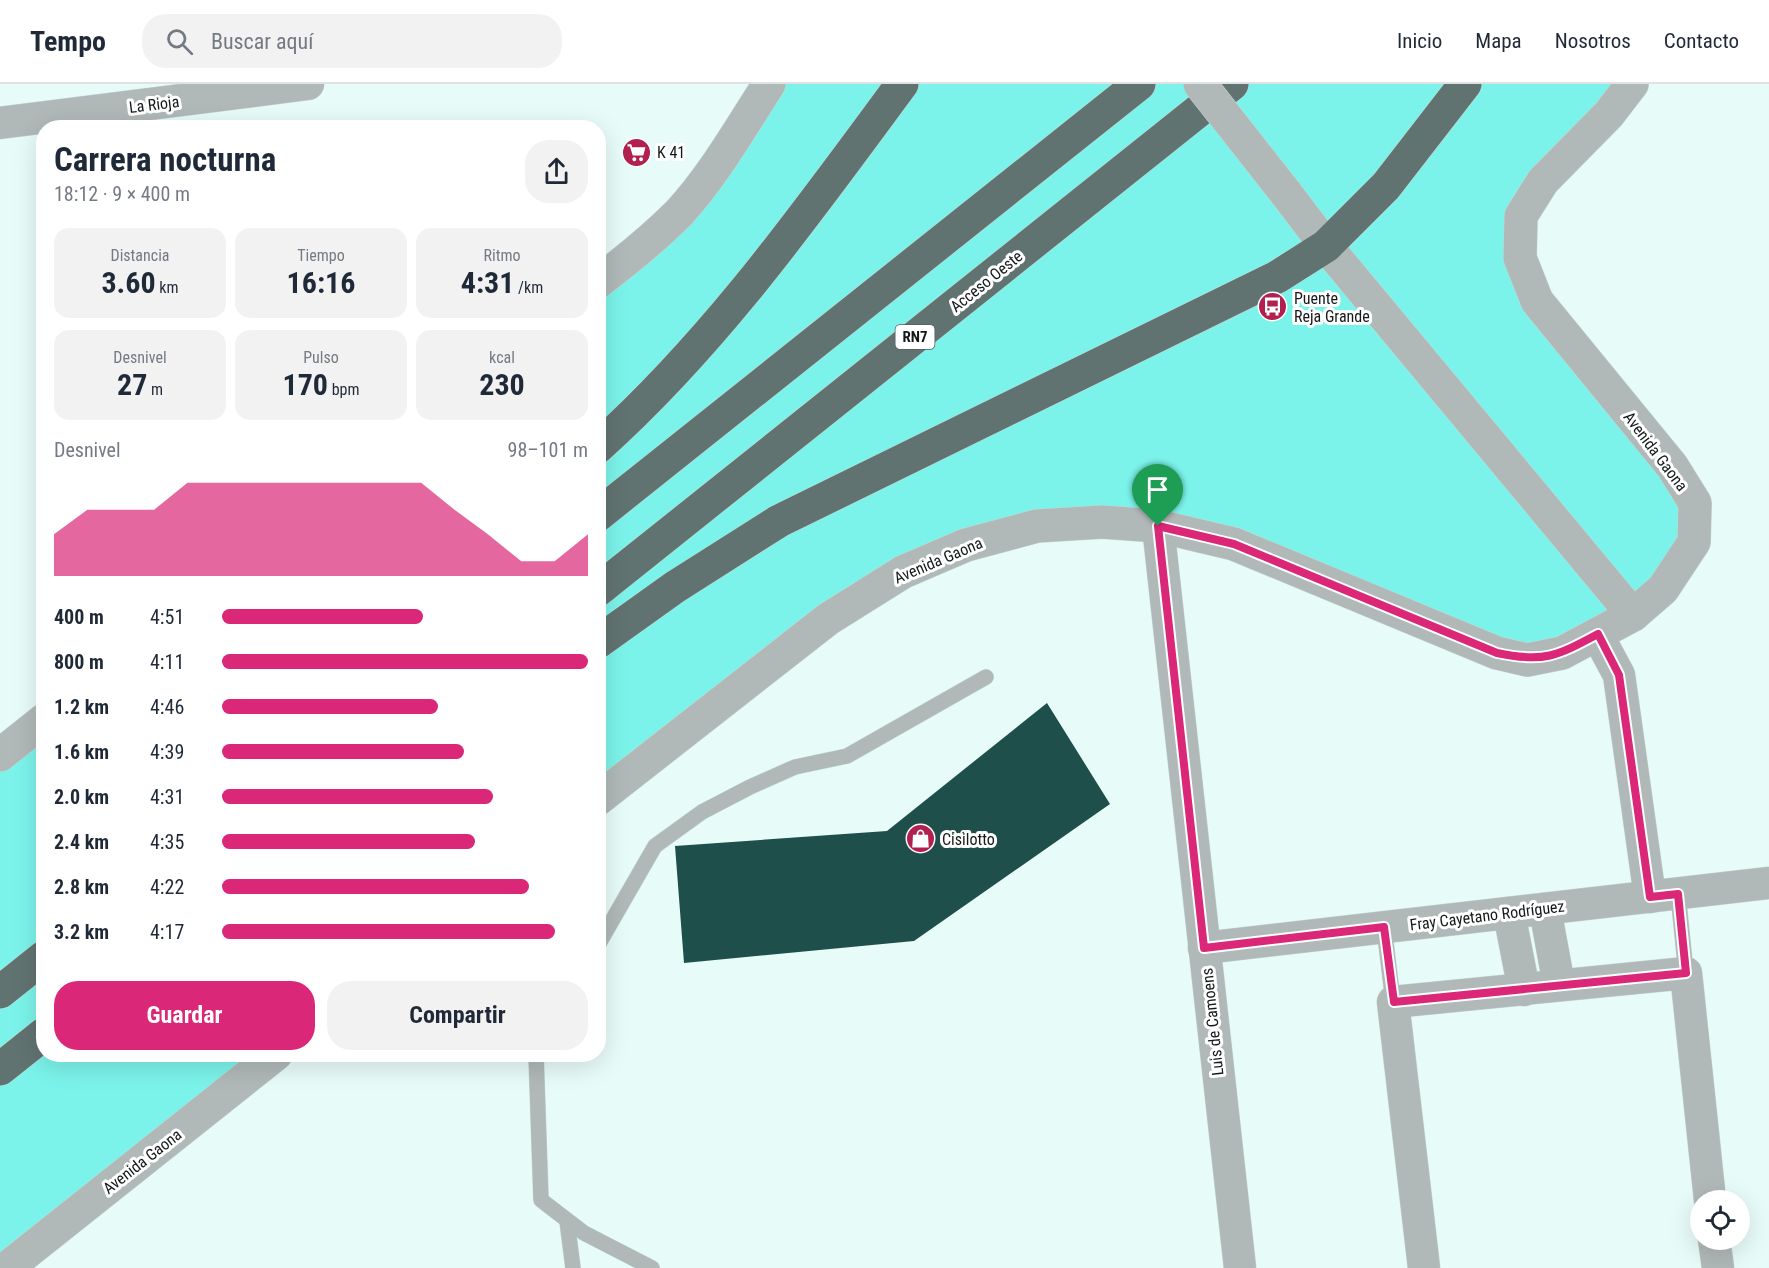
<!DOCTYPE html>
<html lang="es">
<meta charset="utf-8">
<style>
body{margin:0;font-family:"Roboto Condensed",sans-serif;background:#f2f2f3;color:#1f2937;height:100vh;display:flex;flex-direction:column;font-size:22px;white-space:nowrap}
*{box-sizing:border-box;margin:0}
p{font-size:20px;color:#747a83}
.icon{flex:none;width:33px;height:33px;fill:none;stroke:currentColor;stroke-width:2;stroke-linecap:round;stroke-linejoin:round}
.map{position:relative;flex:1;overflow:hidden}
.drawer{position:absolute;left:36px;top:36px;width:570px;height:942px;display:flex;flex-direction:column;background:#fff;border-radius:24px;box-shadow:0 6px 24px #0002}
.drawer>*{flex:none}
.tools{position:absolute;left:1690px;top:1106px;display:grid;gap:12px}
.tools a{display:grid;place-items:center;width:60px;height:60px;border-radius:50%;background:#fff;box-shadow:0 6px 24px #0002;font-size:30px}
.pin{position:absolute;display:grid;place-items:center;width:51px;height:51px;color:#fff;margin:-62px -26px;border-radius:50% 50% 50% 0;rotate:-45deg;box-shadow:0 0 6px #0007}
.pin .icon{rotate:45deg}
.round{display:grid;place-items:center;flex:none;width:63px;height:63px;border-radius:24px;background:#f2f2f3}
.headline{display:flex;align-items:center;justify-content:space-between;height:102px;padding:0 18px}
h1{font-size:33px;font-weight:700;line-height:45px}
.stats{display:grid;grid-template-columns:repeat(3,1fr);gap:9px;height:102px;padding:6px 18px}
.stats div{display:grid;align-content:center;border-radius:15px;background:#f2f2f3;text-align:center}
.stats b{font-size:30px;font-weight:700}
.stats small{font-size:16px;font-weight:400}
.stats p{font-size:16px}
.chart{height:168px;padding:12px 18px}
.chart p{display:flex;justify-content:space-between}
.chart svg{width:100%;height:108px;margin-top:6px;fill:#db2777;opacity:.7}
.primary-button{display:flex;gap:12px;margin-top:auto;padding:12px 18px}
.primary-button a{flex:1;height:69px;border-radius:24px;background:#db2777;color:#fff;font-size:24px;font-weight:700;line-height:69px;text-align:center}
.primary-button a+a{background:#f2f2f3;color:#1f2937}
ul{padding:0 18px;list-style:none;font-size:20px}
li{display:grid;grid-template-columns:96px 72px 1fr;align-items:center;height:45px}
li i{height:15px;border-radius:8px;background:#db2777}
header{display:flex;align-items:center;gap:36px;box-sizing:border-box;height:84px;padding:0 30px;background:#fff;border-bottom:2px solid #e0e1e3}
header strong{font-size:28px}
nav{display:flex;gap:33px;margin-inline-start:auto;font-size:21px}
.search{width:420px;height:54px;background:#f2f2f3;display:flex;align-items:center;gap:15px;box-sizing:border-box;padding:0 21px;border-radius:24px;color:#747a83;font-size:22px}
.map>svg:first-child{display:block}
.green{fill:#7bf3ea}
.building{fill:#1f4f4b}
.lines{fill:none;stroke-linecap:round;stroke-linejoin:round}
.service-casing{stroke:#c5d7d4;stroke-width:16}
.minor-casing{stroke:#c5d7d4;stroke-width:33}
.tertiary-casing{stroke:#c5d7d4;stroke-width:34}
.motorway-casing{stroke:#c5d7d4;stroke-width:34}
.service{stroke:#b0b9b8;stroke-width:15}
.minor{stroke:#b0b9b8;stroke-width:32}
.tertiary{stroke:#b0b9b8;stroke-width:33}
.motorway{stroke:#617371;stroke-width:33}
.tertiary-bridge-casing{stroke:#c5d7d4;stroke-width:34;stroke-linecap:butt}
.tertiary-bridge{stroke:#b0b9b8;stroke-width:33}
.route-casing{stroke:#fff;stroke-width:12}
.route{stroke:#db2777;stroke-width:8}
.labels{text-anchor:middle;stroke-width:6;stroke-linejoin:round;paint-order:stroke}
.shield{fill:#fff;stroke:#595e5d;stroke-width:1.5}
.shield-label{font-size:15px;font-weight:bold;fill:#121918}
.street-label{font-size:16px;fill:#121918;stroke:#fff}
.poi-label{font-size:16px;fill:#121918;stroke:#fff;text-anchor:start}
</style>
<header>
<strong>Tempo</strong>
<div class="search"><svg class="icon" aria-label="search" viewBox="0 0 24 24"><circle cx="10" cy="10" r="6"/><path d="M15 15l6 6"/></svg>Buscar aquí</div>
<nav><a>Inicio</a><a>Mapa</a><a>Nosotros</a><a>Contacto</a></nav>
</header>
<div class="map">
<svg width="1769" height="1184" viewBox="0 0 1769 1184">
<rect width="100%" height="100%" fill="#e7fbf8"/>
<g class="green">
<path d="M769,0H1632L1543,97L1520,174L1695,419L1663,505L1527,576L1234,460L1102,438L903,488L599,715V198Z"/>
<path d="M43,636L44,970L276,971L0,1184V671Z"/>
</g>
<path class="building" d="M1047,619L1110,720L914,857L684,879L675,762L887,747Z"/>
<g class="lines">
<defs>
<g id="service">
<path d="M1678,810L1686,889"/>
<path d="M1384,843L1393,918"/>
<path d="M598,861L655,762L702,728L750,703L795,683L847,672L986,593"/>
<path d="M536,970L541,1116L584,1149L652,1184"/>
<path d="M567,1137L573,1184"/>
</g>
<g id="minor">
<path d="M0,39L308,0"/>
<path d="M1158,442L1240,1184"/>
<path d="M1597,550L1619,591L1650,813"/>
<path d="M1545,825L1559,901"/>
<path d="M1509,829L1524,906"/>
<path d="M1204,864L1769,799"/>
<path d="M1714,1155L1718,1184"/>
<path d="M1424,1184L1393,918L1686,889L1710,1116"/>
</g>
<g id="tertiary">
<path d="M1285,108L1326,162L1633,531"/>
<path d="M598,198C627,176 654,154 679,129C714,91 741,43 769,0"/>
<path d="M0,671L44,636"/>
<path d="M598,715L828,535L903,488L966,461L1037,442L1102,438L1158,442L1234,460L1497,569L1527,576L1562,569L1633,531L1663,505L1694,458L1695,419L1672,382L1537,217L1520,174L1521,132L1543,97L1609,30L1632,0"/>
<path d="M7,1184L276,970"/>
</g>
<g id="motorway">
<path d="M598,363C716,257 808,127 902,0"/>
<path d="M598,431L1139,0"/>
<path d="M598,506L1232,0"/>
<path d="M598,558L675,503L779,437L1277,193L1326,162L1386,102L1465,0"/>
<path d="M0,908L44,873"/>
<path d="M0,985L44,950"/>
</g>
</defs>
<use href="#service" class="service-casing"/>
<use href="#minor" class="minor-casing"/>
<use href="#tertiary" class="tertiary-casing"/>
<use href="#motorway" class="motorway-casing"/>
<use href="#service" class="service"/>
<use href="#minor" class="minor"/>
<use href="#tertiary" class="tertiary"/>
<use href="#motorway" class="motorway"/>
<defs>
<path id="tertiary-bridge" d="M1200,0L1285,108"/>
</defs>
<use href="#tertiary-bridge" class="tertiary-bridge-casing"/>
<use href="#tertiary-bridge" class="tertiary-bridge"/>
</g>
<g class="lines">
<defs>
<path id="route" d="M1158,442L1234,460L1497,569C1544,579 1557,572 1598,550L1619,591L1650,813L1678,810L1686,889L1394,918L1384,843L1204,864Z"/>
</defs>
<use href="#route" class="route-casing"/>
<use href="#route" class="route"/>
</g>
<defs>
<symbol id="supermarket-disc" viewBox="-11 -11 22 22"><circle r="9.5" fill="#b1204f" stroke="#fff"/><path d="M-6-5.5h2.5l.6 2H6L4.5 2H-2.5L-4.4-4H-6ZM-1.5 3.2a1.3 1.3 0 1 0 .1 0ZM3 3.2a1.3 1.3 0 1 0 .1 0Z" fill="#fff"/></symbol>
<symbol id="bus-disc" viewBox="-11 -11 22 22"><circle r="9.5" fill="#b1204f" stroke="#fff"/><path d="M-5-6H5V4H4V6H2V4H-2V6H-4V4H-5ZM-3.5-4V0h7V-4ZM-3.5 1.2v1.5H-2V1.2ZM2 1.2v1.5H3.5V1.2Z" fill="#fff"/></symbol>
<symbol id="shop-disc" viewBox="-11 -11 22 22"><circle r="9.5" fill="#b1204f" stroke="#fff"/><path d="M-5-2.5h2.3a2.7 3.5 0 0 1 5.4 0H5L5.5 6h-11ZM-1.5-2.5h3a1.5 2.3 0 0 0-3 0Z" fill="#fff"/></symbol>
</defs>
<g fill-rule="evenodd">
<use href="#supermarket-disc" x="620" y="52" width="33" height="33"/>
<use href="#bus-disc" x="1256" y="206" width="33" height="33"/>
<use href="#shop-disc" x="904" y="738" width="33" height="33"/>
</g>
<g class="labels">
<rect class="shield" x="895.5" y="241" width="39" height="24" rx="4.5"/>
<g class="shield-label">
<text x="915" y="258">RN7</text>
</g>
<g class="street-label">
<text transform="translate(154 20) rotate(-7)" y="6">La Rioja</text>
<text transform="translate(986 197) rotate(-39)" y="6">Acceso Oeste</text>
<text transform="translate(1656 367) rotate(53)" y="6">Avenida Gaona</text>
<text transform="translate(938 476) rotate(-23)" y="6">Avenida Gaona</text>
<text transform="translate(1487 831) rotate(-7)" y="6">Fray Cayetano Rodríguez</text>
<text transform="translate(1212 938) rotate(-96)" y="6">Luis de Camoens</text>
<text transform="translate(142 1077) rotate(-38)" y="6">Avenida Gaona</text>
</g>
<g class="poi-label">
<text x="657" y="74">K 41</text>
<text x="1294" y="220">Puente<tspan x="1294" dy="18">Reja Grande</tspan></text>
<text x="942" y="761">Cisilotto</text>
</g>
</g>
</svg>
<div class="tools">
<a><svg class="icon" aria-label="locate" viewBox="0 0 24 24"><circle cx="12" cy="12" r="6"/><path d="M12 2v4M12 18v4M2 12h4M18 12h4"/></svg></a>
</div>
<div class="pin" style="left:1158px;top:442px;background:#1e9e55"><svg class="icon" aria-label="arrive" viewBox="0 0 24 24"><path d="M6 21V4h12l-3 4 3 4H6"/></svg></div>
<section class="drawer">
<div class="headline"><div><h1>Carrera nocturna</h1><p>18:12 · 9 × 400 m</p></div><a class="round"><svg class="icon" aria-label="share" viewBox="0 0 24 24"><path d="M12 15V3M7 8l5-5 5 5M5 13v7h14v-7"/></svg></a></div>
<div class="stats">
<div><p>Distancia</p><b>3.60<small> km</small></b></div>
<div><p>Tiempo</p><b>16:16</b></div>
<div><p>Ritmo</p><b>4:31<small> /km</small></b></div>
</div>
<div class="stats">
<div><p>Desnivel</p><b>27<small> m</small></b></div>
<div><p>Pulso</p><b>170<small> bpm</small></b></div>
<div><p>kcal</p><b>230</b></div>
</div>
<div class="chart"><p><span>Desnivel</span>98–101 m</p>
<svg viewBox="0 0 160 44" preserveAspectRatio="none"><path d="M0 44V27L10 17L20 17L30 17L40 6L50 6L60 6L70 6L80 6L90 6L100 6L110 6L120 17L130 27L140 38L150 38L160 27V44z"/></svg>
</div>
<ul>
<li><b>400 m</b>4:51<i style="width:55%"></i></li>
<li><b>800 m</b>4:11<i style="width:100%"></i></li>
<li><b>1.2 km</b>4:46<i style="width:59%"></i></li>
<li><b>1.6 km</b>4:39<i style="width:66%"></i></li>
<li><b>2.0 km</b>4:31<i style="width:74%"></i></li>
<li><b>2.4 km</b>4:35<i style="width:69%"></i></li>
<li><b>2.8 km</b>4:22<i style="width:84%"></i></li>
<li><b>3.2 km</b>4:17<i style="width:91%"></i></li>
</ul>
<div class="primary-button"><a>Guardar</a><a>Compartir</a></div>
</section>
</div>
